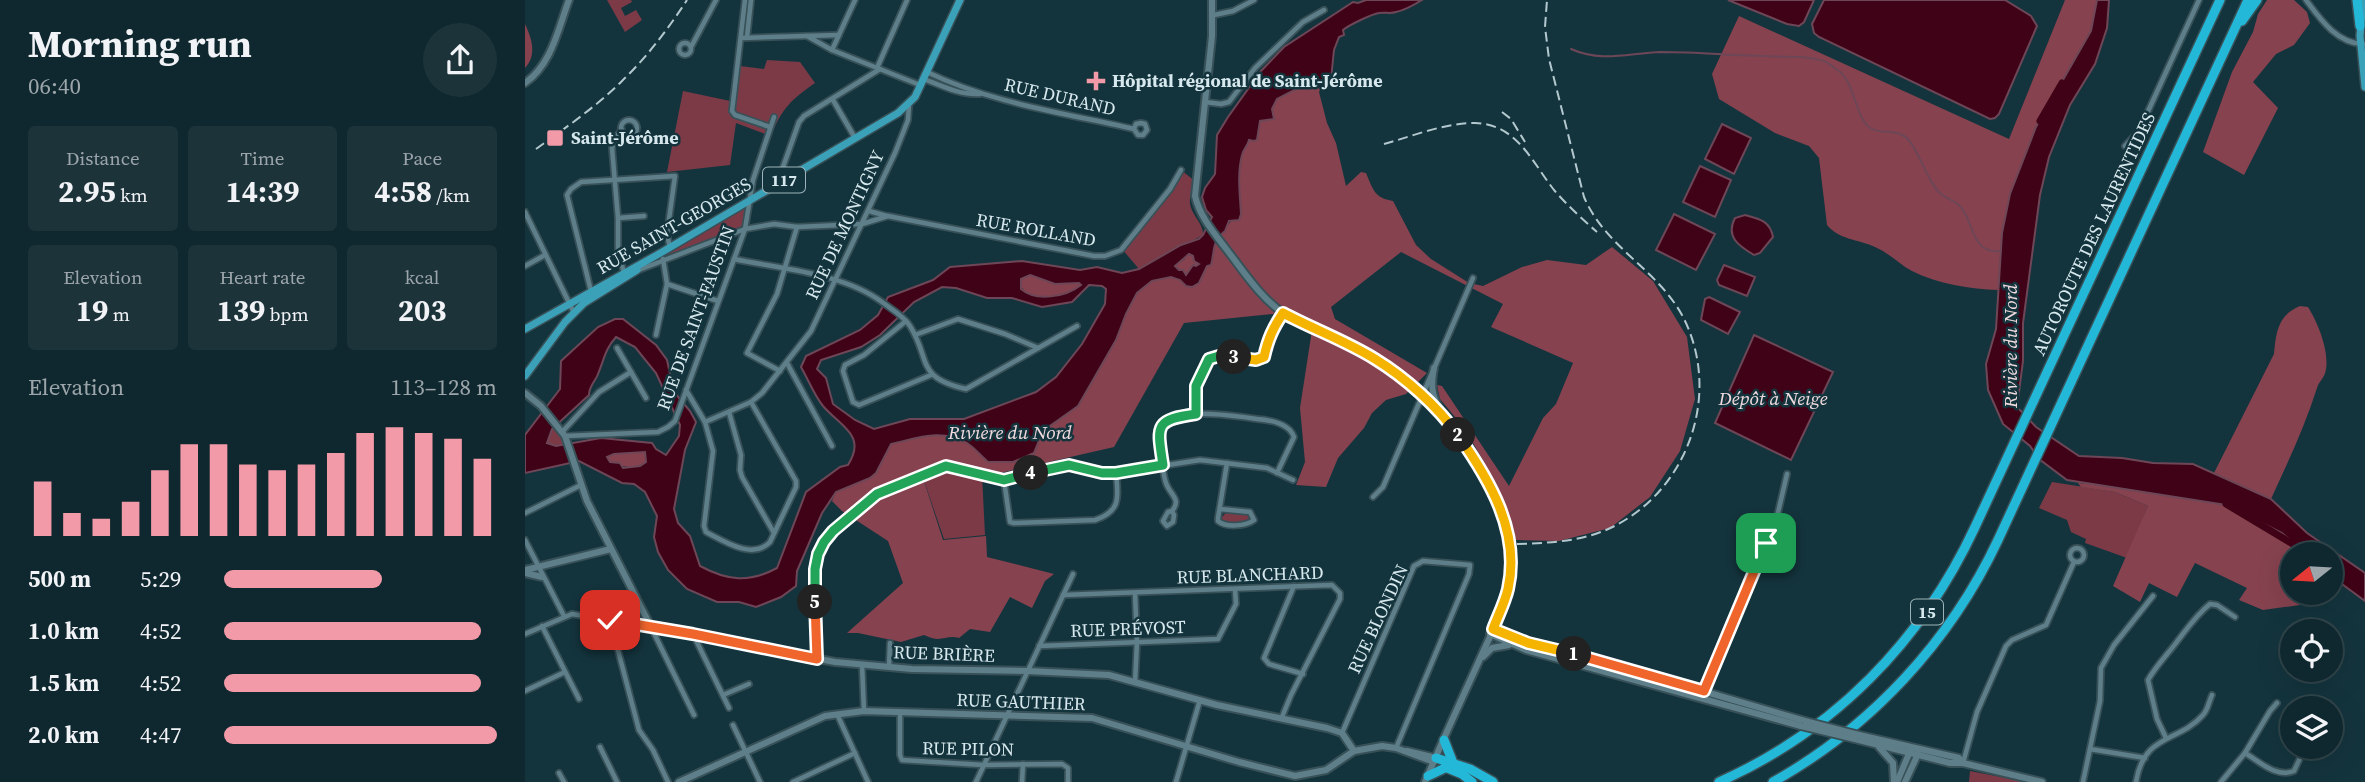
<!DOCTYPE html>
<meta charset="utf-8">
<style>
body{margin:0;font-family:"Source Serif 4",serif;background:#1d333a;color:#f1f3f6;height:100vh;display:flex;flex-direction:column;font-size:26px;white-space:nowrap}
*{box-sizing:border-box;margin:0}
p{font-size:23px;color:#9ba5aa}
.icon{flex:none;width:38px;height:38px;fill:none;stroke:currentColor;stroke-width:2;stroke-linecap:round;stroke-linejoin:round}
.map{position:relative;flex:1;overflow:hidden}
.side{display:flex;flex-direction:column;background:#0f272e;width:525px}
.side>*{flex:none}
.needle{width:46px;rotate:252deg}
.buttons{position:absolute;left:1755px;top:542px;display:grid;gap:14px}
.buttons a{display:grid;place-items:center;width:63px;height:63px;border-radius:50%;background:#0f272e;box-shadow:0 7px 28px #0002,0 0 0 2px #2f444a;font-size:35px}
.pin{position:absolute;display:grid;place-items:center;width:60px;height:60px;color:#fff;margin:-30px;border-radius:14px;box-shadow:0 4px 10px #0006}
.km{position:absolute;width:35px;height:35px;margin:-18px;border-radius:50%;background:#222;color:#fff;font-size:19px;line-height:35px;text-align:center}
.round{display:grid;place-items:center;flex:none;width:74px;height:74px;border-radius:37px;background:#1d333a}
.head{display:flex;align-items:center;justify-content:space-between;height:119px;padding:0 28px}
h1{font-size:38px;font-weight:700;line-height:52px}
.stats{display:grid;grid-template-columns:repeat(3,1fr);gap:10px;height:119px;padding:7px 28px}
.stats div{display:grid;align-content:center;border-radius:7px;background:#1d333a;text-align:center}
.stats b{font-size:30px;font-weight:700}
.stats small{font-size:19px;font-weight:400}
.stats p{font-size:19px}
.chart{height:196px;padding:14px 28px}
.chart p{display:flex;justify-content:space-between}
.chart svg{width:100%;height:126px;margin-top:7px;stroke:#f39aa8;stroke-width:6}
ul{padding:0 28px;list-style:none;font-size:23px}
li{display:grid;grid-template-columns:112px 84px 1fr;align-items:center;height:52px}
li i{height:18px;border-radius:9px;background:#f39aa8}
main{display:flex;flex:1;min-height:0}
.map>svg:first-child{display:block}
.green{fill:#7c3a47}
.forest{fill:#86424f}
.water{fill:#400216;stroke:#6d4757;stroke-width:2;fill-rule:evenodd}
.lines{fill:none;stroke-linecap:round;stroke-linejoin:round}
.stream{stroke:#6d4757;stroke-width:2}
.river{stroke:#400216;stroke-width:7}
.street-casing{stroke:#385158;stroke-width:8}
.secondary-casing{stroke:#385158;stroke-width:10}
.primary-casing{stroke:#385158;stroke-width:10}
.highway-casing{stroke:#385158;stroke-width:12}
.street{stroke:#5e7f89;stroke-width:4.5}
.secondary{stroke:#5e7f89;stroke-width:6}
.primary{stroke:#3ba1b8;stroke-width:7}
.highway{stroke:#23b8d8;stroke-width:9}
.rail{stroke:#b3c8ce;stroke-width:2;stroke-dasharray:10 5;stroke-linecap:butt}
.secondary-bridge-casing{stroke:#385158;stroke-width:10;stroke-linecap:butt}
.secondary-bridge{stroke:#5e7f89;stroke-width:6}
.split-1-casing{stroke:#fff;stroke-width:14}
.split-2-casing{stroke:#fff;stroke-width:14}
.split-3-casing{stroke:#fff;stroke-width:14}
.split-4-casing{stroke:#fff;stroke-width:14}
.split-5-casing{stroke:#fff;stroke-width:14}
.split-6-casing{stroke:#fff;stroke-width:14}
.split-1{stroke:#f0652b;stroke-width:9}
.split-2{stroke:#f5b400;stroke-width:9}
.split-3{stroke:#f5b400;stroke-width:9}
.split-4{stroke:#22a559;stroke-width:9}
.split-5{stroke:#22a559;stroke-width:9}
.split-6{stroke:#f0652b;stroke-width:9}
.poi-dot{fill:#f39aa8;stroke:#14343d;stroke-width:2.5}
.labels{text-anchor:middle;stroke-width:5;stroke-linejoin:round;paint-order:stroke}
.shield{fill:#14343d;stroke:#9cb3b9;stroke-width:2}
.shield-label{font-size:16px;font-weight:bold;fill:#d7e9ee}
.poi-label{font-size:18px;font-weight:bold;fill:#d7e9ee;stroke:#14343d;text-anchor:start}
.street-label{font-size:18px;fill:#d7e9ee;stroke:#14343d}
.water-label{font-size:19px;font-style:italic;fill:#f2dcdf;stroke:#14343d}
</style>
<main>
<section class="side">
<div class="head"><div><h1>Morning run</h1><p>06:40</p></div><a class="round"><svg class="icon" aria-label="share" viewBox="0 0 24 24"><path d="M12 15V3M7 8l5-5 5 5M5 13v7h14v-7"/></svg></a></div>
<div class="stats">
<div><p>Distance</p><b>2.95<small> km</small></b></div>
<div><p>Time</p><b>14:39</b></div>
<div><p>Pace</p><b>4:58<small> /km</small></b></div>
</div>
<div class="stats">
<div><p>Elevation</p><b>19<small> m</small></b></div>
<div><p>Heart rate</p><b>139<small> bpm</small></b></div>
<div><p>kcal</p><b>203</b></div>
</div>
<div class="chart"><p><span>Elevation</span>113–128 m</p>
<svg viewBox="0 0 160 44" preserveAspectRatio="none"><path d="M5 44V25M15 44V36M25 44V38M35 44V32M45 44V21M55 44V12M65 44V12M75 44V19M85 44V21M95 44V19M105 44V15M115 44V8M125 44V6M135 44V8M145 44V10M155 44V17"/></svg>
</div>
<ul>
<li><b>500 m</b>5:29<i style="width:58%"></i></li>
<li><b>1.0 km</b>4:52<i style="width:94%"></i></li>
<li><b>1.5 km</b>4:52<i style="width:94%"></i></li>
<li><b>2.0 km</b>4:47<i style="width:100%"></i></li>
</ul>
</section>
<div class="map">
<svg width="1840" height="782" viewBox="0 0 1840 782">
<rect width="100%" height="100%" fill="#14343d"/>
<g class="green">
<path d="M82,0H106L107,2L96,8L100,16L111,10L117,20L100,32Z"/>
<path d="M242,60L275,62L290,83C266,100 257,108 246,136L211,123L205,165L142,172L158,91L210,102L215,66L239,69Z"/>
<path d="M656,170L671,182C669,187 665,194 665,199C663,213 679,222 678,235L614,269L597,249L645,189Z"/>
<path d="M224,201L220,229L143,255L141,254Z"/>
<path d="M31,425L42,444L31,446L22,443L27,429Z"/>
<path d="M361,450L457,475L460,535L419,539L397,475Z"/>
<path d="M1527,482L1590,492L1623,506L1602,558L1563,544L1560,543L1561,539L1546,532L1542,520L1514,508Z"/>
<path d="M701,513L723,514L726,518L723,522L700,523L696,518Z"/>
<path d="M1445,771L1502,782H1444Z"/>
</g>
<g class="forest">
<path d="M1540,0H1572L1566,31L1511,127L1477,233L1473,290C1446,289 1412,284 1387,271C1374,264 1364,253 1350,247C1332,239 1315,240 1302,225L1294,158L1284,146L1250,133L1194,99L1187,74L1214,16L1484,139Z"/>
<path d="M1742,0H1769L1782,12L1785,23L1769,45L1751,54L1728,82L1753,108L1719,175L1678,152L1707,72L1728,32L1733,14Z"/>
<path d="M0,24C7,39 12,55 0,68Z"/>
<path d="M777,86L796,88L794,92L802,123L811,143L821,186L836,172L841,173C848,189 849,198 868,201L891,245L906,259L944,283L958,286L997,267L1022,260L1061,265L1087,247L1128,281L1162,337L1170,399L1155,451L1125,497L1085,528L1034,541L991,540L959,462L940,429L915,399L912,385L917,386L984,486L1018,418L1031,404L1048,363L966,327L978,304L876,252L806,307L810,319L902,373L881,394L861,400L847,413L839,428L813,458L801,487L771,485L780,462L775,408L787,330L758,313L659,323L589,447L462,476L424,466L397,475L418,540L461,536L462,557L529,574L520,581L507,608L485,597L465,632L445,629L434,638C420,634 417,644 399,635L376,642L333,633H322L378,583L363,541L317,511L307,501L311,492L345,478L351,473L366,444C392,438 416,428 442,443C450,448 456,456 463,462L509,453L518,431L553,406L591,340L601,314L612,293L627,281L646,277L674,283C686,258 691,229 716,214L714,176L717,154L724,140H732L735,121L748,114L747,109L751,99Z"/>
<path d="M661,254L668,256L669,261L675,265L671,266L668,265L662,275L650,266L660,259Z"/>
<path d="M505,275L530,284L554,283H557L556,285C544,296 493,307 496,279Z"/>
<path d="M1775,306L1783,307C1793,323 1804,350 1801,369C1800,378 1794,381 1792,388C1780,426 1763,462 1746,499L1689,473L1749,354C1751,332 1753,315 1775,306Z"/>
<path d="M120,452L121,462C109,470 97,467 84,462L82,457L89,454Z"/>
<path d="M1553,483L1590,486L1701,505L1757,533L1782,555H1768V593H1795L1775,605L1738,610L1714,600L1722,588L1670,563L1652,597L1624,583L1615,602L1588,586L1623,506L1590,492L1556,487Z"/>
</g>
<g class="water">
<path d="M841,0H897C889,5 881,10 871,12C866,14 860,12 854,13C847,14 824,25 818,30L819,35L814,37L809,50L806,79L796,88L777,86L752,99L747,109L749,119L735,121L732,140L729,141L724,140C723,146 718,149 717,155C712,174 715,195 716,214L714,220L704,221L700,231C686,242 690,252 686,265L682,266L674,283L667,287L661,286L655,280L646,277L627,281L612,293L601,314L591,340L553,406L518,431L509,453L488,462H463C456,456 450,448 442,443C416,428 393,438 366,444L351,473L345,478L311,492L297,513L272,571L271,586L256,597L231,607L214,602H192L162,589L143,570L133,552L129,537L132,516L120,492L109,484L97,483L54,461L0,473V435L35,389L36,361L73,327L90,319H98L131,345L142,360L149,392L165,411L171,422L160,450L149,509L153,523L165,536L175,566C203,581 224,583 252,568L281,492L315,467L323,465C342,435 316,427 298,406C289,395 283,379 276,367L281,356L335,330L353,315L363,297L408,280L425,267L497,261L555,270L572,267L597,273L614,269L656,245L674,239L678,235L687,217L681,210L677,197L680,188L690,174L692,135L703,117L736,71L759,47L828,2L833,3ZM664,254L668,256L669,261L674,264L671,266L668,265L661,275L658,270H654L650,266ZM505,275L530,284L554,283L556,285C541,297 511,302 496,289V279ZM564,285L577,286L581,289L580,304L557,344L531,377L511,392L439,419H385L349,429L330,420L308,404L301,378L292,369L296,360L336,347L355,335L389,302L417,287L431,288L462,298H487L517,307L547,302ZM91,337L110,347L131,373L155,425L154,436L141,455L131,449L127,443L76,438L31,446L22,443L27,429L64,395C64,386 70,382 73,374C79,360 80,349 91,337ZM120,452L121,462L115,466L98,468L95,463L85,462L82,457L89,454Z"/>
<path d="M1203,0H1289L1279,22L1274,26L1262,24Z"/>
<path d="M1299,0H1480L1506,16L1512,26L1474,114L1470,118L1465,119L1294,37L1289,33L1287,24Z"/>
<path d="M1572,0H1584L1582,28L1570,64L1545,105L1524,157L1515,195L1498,323V361L1492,407L1511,427L1554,456L1597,458L1628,463L1668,464L1746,499L1782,533L1840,573V601L1806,576V555H1782L1757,533L1701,505L1542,480L1514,459L1505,446L1478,424L1463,390L1461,364L1471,329L1477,233L1485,194L1511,127L1566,31Z"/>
<path d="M1197,124L1226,138L1209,174L1180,159Z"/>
<path d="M1175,166L1206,180L1190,217L1158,202Z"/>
<path d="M1149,214L1190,234L1171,270L1131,250Z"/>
<path d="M1220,215C1235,219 1245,221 1248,237L1235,253L1229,255C1214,246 1200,237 1210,218Z"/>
<path d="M1199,265L1230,277L1222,296L1194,285L1192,280Z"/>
<path d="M1184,297L1215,312L1203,334L1176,320L1180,299Z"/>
<path d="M1229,335L1308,372L1266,460L1190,423Z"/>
</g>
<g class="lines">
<path class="stream" d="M1046,49C1078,63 1103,53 1136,52C1169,52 1204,55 1237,56C1257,57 1282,55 1301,62C1305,64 1311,69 1314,71C1330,85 1329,108 1340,123C1351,138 1370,126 1383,139C1395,153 1403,183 1416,194C1421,198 1428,200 1434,205C1451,222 1444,254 1476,251"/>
<g class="river">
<path d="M1515,121L1537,83"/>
<path d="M1701,504L1786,555"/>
</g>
<defs>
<g id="street">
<path d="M220,0L207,111L210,115L245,127"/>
<path d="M1781,0C1795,19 1813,45 1840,44"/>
<path d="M689,15L708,11L729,0"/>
<path d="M282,36L307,50L395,85"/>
<path d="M222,37L226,0"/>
<path d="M216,38L314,35"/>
<circle cx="160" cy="49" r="6"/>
<path d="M166,47L191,0"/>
<path d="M307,50L330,0"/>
<path d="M352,68L382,0"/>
<path d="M402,72C466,103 539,113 609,129L613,135H618L622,130L620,124L616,123L611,124L609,129"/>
<path d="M399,79C417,86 435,95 455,94"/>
<path d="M308,100L330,138"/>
<path d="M680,102L696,104L704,102L730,68L778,22L799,10"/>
<circle cx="104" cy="128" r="8"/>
<path d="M97,130L90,138L87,148L93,218V250L99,273"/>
<path d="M1600,146L1614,131L1674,0"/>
<path d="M252,184L274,122L279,116L355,69"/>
<path d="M344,211L362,216"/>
<path d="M0,212L49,313"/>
<path d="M93,218L119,216"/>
<path d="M209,259C256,269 318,273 357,302C366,309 379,316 385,326C406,359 390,378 441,389L552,326"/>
<path d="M0,266L20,255"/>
<path d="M111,271L220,229L249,224L272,227L337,224L363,216L569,256H580L596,250L645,189L656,170"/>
<path d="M142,284L193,301"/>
<path d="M66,291L42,195L46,189L56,182L150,176L142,234L145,248"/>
<path d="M381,321L339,355L320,365L318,371L328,402L334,405L406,375"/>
<path d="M131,335L142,284L138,259"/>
<path d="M390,335L433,319L480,334L513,348"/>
<path d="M92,348L121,398"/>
<path d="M262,363L307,446"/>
<path d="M255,371L222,353L252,294L272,227"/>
<path d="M161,390L180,422L188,451L179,526L181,532C200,542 228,560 245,542L271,487V481L226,402"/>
<path d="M204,412L216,455L215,470L217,477L249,533"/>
<path d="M671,414V386L684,359L694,356L736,359L739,357C743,339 748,328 758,313"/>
<path d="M180,422L226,402L237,393L286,331L370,153L383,120L384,105"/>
<path d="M38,431L74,392L106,372"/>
<path d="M40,436L133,432L143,427L150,421L220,229L228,180L249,117"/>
<path d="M479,480L485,522L489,523L570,520C597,511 593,496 591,473"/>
<path d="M848,497L858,487L948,278"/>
<path d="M695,509L725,512L729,520C721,526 701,528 693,521V518L702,463"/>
<path d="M647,511L643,512L638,521L642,526L648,522L649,515L647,511C657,499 645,495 641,483C638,475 638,465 636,457C635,445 630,430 641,421C656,408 713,416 732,419C745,420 764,423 769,437L752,473"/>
<path d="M0,513L56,485"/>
<path d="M0,540L39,616"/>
<circle cx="1552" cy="555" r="7"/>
<path d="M769,586L739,658L744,664L778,674"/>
<path d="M610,593L612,642L610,683"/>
<path d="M538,595L807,585L815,593V599L766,695L757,717"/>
<path d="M85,620L114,730L128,750L143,782"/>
<path d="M17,626L54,699"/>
<path d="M0,634L47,614L126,627L169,715"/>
<path d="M168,634L204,708"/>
<path d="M514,646L693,639L711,604L710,589"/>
<path d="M292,659L290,569C297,534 330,504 361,489C379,480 399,474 418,467L424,466L479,480L520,468L544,465L577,473H591L675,460L742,468L768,480"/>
<path d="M337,664L339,711"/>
<path d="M364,667L365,643"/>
<path d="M0,691L40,672"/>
<path d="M198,695L224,684"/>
<path d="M1175,698L1252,517L1262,474"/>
<path d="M375,712V755L377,760L459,765L537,764L543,768V782"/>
<path d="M312,714L343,782"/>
<path d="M208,725L235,782"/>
<path d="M817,733L889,566L898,561L945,565L944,574L871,748"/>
<path d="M1641,738L1632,719L1623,680C1631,666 1641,656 1651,643C1662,629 1671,615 1685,604L1692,605L1710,617"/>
<path d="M75,747L92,782"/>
<path d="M1565,749L1620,758"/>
<path d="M1720,753C1735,762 1751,778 1769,771L1776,756"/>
<path d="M1438,763L1452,712L1481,646L1487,640L1521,625L1549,562"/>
<path d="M34,773L39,782"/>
<path d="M268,782L330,753"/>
<path d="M451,782L548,574"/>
<path d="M497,782L498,764"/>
<path d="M651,782L675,700"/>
<path d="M1558,782L1575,701L1576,668L1589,645L1628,596"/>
<path d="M1611,782C1619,733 1653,743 1678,715C1683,710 1684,701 1687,695"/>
<path d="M1696,782L1720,753L1745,711L1752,703"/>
</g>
<g id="secondary">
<path d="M687,0V36L670,196C675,217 689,233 702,250C719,272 735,297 758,313C792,336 834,344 866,369C928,417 1000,503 983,587C978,612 964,638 954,661C936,701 917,741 900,782"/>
<path d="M0,83C27,64 33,29 44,0"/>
<path d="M909,368C906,383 906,394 914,408"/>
<path d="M0,393L16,406L40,436L62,501L126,627L310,662L387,669L503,671L584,675L692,705L802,728L817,733L829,751"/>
<path d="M0,570L86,549"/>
<path d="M0,573L17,577"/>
<path d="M968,629L1003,643L1123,675L1280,721"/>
<path d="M965,634L1001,650L1276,726"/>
<path d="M958,657L967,648L984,645"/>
<path d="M1334,735L1434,758L1438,763"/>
<path d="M1330,739L1425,763H1438L1517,782"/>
<path d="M1354,747L1368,763L1369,782"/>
<path d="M882,751L911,758"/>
<path d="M154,782L300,716L339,711L567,718L714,762L770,776L801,770L829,751L857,746L871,748L909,762"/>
<path d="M1372,782L1386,749"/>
<path d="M1380,782L1393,754"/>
</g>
<g id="primary">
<path d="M1838,0L1835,36L1840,87"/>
<path d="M0,329L132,255L373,113L390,97L435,0"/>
<path d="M0,376L40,322L59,303L112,270"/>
</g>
<g id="highway">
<path d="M1832,0L1835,26"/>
<path d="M1717,21L1732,0"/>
<path d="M919,740L928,763"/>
<path d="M911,758L945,769L968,782"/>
<path d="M920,767L937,774L947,782"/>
<path d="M903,776L922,767"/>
<path d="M1194,782C1309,731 1397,641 1450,527L1695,0"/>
<path d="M1248,782C1346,727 1425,642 1473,540L1723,0"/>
</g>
</defs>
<use href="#street" class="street-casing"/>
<use href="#secondary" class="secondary-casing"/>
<use href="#primary" class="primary-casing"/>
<use href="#highway" class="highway-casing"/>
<use href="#street" class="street"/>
<use href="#secondary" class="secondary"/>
<use href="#primary" class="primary"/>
<use href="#highway" class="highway"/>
<g class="rail">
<path d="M977,112L986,119L1000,142"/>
<path d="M859,144C888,136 919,123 950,123C992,124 1007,162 1029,190C1042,205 1057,219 1072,232"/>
<path d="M11,149C40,128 71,107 97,81C122,57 143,29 162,0"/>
<path d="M992,544C1022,543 1052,542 1081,530C1162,495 1199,394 1157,315C1131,268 1081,248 1059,197L1024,59L1020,27L1022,0"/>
</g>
<defs>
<g id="secondary-bridge">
<path d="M1280,721L1334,735"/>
<path d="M1276,726L1330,739"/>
</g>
</defs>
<use href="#secondary-bridge" class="secondary-bridge-casing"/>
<use href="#secondary-bridge" class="secondary-bridge"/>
</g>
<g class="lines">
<defs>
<path id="split-1" d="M1049,654L1179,691L1241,543"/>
<path id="split-2" d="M933,435C964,479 996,532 983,589C980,602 973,616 968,629L1003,643L1049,654"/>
<path id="split-3" d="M709,357L731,360L739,357C743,339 748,328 758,313C788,329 821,341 850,359C881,378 912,406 933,435"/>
<path id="split-4" d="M506,473L544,465L577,473H591L638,465C632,425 629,420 671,414V386L684,359L694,356L709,357"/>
<path id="split-5" d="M290,602V569L293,554L299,542L308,531L352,494L421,466L479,480L506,473"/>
<path id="split-6" d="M85,620L168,634L292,659L290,602"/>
</defs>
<use href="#split-1" class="split-1-casing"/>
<use href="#split-2" class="split-2-casing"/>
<use href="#split-3" class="split-3-casing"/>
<use href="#split-4" class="split-4-casing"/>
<use href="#split-5" class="split-5-casing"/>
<use href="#split-6" class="split-6-casing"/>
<use href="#split-1" class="split-1"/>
<use href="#split-2" class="split-2"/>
<use href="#split-3" class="split-3"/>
<use href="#split-4" class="split-4"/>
<use href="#split-5" class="split-5"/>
<use href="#split-6" class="split-6"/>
</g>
<g class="poi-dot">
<path d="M567.5 70.5h7v7h7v7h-7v7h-7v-7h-7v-7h7z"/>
<rect x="21" y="129" width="18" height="18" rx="3.5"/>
</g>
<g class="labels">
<g class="shield">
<rect x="238" y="167.5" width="42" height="25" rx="5"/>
<rect x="1386" y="599.5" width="32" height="25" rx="5"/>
</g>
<g class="shield-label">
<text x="259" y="186">117</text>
<text x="1402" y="618">15</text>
</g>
<g class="poi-label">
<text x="587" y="87">Hôpital régional de Saint-Jérôme</text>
<text x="46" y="144">Saint-Jérôme</text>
</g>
<g class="street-label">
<text transform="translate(535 97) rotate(13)" y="6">RUE DURAND</text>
<text transform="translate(320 225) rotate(-65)" y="6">RUE DE MONTIGNY</text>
<text transform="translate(149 226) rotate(-30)" y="6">RUE SAINT-GEORGES</text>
<text transform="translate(511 230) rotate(10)" y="6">RUE ROLLAND</text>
<text transform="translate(1569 234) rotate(-65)" y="6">AUTOROUTE DES LAURENTIDES</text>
<text transform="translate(171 318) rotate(-70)" y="6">RUE DE SAINT-FAUSTIN</text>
<text transform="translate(725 575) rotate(-2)" y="6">RUE BLANCHARD</text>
<text transform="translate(853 619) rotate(-65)" y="6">RUE BLONDIN</text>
<text transform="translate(603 629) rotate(-2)" y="6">RUE PRÉVOST</text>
<text transform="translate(419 654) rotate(2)" y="6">RUE BRIÈRE</text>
<text transform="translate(496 702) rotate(2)" y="6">RUE GAUTHIER</text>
<text transform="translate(443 749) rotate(1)" y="6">RUE PILON</text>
</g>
<g class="water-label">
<text transform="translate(1485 346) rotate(-90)" y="7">Rivière du Nord</text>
<text x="1248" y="405">Dépôt à Neige</text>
<text x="485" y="439">Rivière du Nord</text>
</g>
</g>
</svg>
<div class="buttons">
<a><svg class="needle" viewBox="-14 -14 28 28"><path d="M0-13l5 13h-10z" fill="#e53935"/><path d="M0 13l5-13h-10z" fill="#9ba5aa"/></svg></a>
<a><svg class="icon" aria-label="locate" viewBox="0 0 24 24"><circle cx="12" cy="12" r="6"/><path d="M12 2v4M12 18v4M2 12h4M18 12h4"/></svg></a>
<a><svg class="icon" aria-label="layers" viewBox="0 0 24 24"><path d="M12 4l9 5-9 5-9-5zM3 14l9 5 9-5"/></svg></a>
</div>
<div class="pin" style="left:1241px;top:543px;background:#1e9e55"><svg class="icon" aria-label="arrive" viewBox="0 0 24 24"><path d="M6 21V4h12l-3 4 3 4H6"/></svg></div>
<div class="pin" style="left:85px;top:620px;background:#d93025"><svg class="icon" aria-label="check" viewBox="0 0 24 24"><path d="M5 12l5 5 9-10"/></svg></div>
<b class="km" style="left:1049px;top:654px">1</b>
<b class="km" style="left:933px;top:435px">2</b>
<b class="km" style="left:709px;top:357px">3</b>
<b class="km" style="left:506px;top:473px">4</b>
<b class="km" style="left:290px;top:602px">5</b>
</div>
</main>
